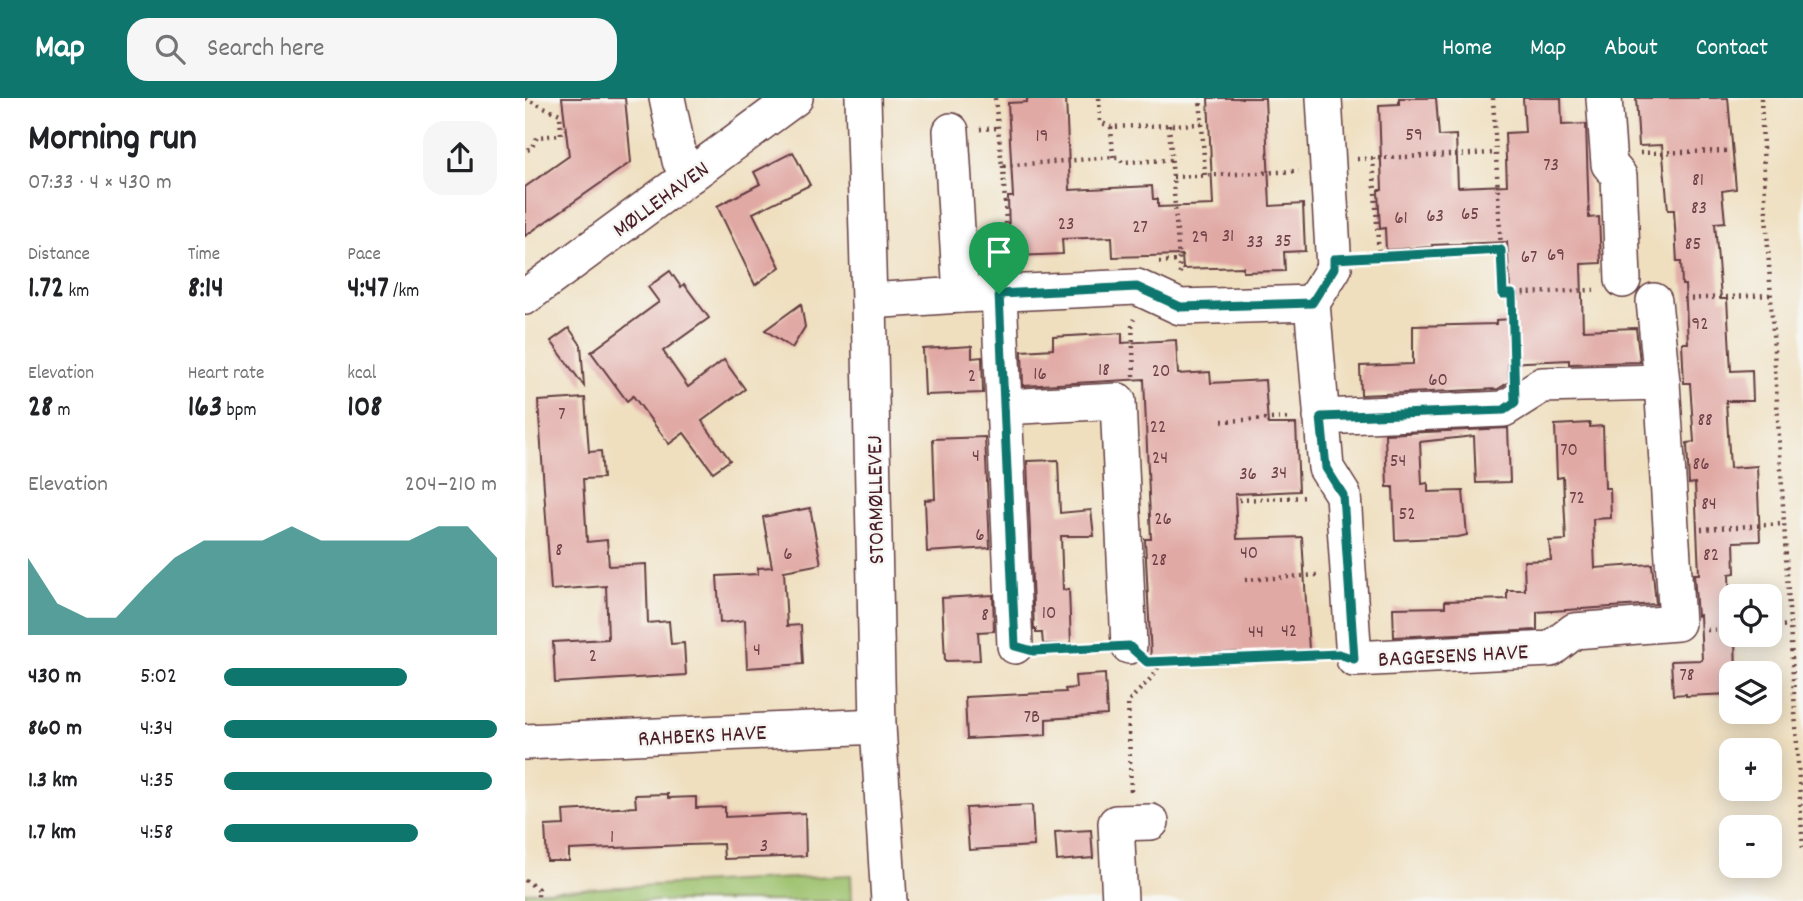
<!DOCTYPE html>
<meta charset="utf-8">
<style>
body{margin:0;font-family:Dekko,sans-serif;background:#f6f6f6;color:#202124;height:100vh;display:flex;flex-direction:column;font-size:26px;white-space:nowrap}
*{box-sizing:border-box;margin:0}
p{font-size:23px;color:#757577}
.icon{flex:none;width:38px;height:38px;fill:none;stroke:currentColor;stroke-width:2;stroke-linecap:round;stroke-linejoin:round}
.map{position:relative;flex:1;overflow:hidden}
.drawer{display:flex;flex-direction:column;background:#fff;width:525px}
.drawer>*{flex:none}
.controls{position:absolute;left:1194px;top:486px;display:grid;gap:14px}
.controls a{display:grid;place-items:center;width:63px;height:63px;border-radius:14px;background:#fff;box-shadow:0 4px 18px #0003;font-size:35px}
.pin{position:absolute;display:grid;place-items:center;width:60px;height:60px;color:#fff;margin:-72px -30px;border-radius:50% 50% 50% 0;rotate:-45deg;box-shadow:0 0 7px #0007}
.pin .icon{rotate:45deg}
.round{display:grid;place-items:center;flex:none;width:74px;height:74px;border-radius:21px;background:#f6f6f6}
.overview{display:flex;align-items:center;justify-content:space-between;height:119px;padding:0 28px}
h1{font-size:38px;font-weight:700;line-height:52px}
.metrics{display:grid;grid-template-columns:repeat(3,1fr);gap:10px;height:119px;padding:7px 28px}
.metrics div{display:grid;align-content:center}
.metrics b{font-size:30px;font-weight:700}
.metrics small{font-size:19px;font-weight:400}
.metrics p{font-size:19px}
.chart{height:196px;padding:14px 28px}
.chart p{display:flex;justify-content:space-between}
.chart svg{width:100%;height:126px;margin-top:7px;fill:#0f766e;opacity:.7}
ul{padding:0 28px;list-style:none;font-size:23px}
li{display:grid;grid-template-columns:112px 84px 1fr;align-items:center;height:52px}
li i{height:18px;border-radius:9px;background:#0f766e}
header{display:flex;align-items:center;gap:42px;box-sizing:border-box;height:98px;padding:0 35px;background:#0f766e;color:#fff}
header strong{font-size:33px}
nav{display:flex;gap:38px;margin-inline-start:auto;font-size:24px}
.search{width:490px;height:63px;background:#f6f6f6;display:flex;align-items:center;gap:18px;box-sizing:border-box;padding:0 24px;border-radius:21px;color:#757577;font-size:26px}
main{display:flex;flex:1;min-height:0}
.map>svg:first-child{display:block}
.green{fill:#9cc16c;stroke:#73704c;stroke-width:2}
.building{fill:#e1a9a4}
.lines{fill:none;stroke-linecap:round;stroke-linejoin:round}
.minor-casing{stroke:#633c41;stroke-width:38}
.path{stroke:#633c41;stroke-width:4.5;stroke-dasharray:2 5;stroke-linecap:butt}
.minor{stroke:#fff;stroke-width:35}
.route-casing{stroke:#fff;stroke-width:14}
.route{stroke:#0f766e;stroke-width:9}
.labels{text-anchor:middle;stroke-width:5;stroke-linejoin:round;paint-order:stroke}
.number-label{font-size:19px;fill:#704249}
.street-label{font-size:23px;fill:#4a1f2b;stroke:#f6f6f2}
</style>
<header>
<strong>Map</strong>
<div class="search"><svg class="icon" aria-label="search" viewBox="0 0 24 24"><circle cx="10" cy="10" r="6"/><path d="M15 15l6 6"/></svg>Search here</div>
<nav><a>Home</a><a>Map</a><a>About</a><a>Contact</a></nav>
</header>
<main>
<section class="drawer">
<div class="overview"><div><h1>Morning run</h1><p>07:33 · 4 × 430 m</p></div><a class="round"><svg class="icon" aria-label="share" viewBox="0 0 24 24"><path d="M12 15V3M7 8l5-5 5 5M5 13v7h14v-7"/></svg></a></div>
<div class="metrics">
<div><p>Distance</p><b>1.72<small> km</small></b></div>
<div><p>Time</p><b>8:14</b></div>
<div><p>Pace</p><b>4:47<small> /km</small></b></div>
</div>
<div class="metrics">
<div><p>Elevation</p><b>28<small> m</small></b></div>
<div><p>Heart rate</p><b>163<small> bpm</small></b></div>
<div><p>kcal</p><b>108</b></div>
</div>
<div class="chart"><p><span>Elevation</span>204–210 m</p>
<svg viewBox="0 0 160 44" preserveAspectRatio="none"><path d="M0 44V17L10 33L20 38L30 38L40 27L50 17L60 11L70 11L80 11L90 6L100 11L110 11L120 11L130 11L140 6L150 6L160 17V44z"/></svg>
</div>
<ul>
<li><b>430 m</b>5:02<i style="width:67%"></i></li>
<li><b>860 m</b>4:34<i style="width:100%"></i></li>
<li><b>1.3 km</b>4:35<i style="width:98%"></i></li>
<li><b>1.7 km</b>4:58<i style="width:71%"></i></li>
</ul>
</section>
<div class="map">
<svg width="1278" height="803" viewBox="0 0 1278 803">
<rect width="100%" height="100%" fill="#f6f6f2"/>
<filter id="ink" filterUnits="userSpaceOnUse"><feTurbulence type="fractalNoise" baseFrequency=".0143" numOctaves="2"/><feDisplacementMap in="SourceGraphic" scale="14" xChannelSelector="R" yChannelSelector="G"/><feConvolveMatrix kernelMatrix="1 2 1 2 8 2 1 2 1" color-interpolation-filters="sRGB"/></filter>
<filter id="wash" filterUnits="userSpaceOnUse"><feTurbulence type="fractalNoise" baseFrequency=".00686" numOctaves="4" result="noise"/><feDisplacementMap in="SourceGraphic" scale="28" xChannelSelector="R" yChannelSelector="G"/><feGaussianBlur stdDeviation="1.57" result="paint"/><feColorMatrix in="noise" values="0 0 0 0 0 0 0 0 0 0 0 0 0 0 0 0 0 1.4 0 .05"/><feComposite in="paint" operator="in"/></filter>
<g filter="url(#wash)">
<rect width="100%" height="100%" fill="#efdfbf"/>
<path class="green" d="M326,777L327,803H0V794Z"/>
<g id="blocks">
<g class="building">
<path d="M37,0H100L106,64L0,138V89L44,58Z"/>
<path d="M502,0H541L545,92L627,88L628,101H633V109L688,107L683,0H740L745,108L778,106L780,153L759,154L760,173L718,174V169L658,171L657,157L588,159L587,139L537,141L538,156L491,158L489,135H484L483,99H488L483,5L502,4Z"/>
<path d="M874,0H911L914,38L931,37L933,89L982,87L980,35L1000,34L998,0H1036L1037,27L1061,26L1064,120L1074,119L1076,165L1056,166L1058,232L1111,230L1115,264L1044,266V262L983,265L984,284L973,291L836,297L835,268L888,266V228L971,226V222L987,221L982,144L907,147L908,149L861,152L860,130L855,131L853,92H857L854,7L874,6Z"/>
<path d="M1111,0H1203L1211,91L1197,93L1200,124L1190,125L1196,201H1202L1206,273L1227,272L1228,303H1201L1205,370L1232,368L1235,443L1209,444L1210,475L1204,476L1206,541L1210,540L1211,576H1206V596L1161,598V596L1148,597L1146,563L1177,562L1175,517L1172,518L1169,476H1174L1170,385L1164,386L1162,345L1169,344L1165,285H1159L1157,245H1163L1160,187H1157L1156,164H1152L1149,112H1143L1137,47L1114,48Z"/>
<path d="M268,54L285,87L228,115L255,169L230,187L192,108L235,86L229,74Z"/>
<path d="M145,173L156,189L159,186L184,220L138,253L163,289L199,262L220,291L177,323L205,362L188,374L159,335L144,346L108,298L102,303L66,254L134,204L123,189Z"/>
<path d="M276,206L280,229L267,250L240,232Z"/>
<path d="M44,230L56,247L59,288L26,243Z"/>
<path d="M597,235V245L651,242L653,276L685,274L686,285L740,282L743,326H771L774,393L710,396L712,441L777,439L784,552L713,556L712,554L626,560L620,441H626L619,281L498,288L497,253L528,251V239Z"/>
<path d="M447,248V260L457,259L458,295L400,297L398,251Z"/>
<path d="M60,300L64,354L76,353L78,380L58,381L62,444L82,442L84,468L121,466L123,525L144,523L146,546L159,545L161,577L30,585L28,544L83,541L81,488L26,492L13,303Z"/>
<path d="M1065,325V329L1078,328L1080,390H1085L1086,420L1068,421L1070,470L1127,466L1131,506L1012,514V532L869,539L868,510L920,509V503L982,501V492H1000L999,463L1026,462L1024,443L1041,442L1038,379L1032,380L1030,327Z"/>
<path d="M983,330L985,384L951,385L949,338L895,344L897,386L903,385V394L938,393L942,437L933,439L870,442L868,389H862L860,336Z"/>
<path d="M460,339L465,450L402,454L400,402L410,401L408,341Z"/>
<path d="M533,362L535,415L566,412L569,438H536L538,492L544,491L546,546H518L517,535H511V531H509L502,363Z"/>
<path d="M285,410L296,466L259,473L262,528L276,527L278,566L222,570L220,522L195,525L192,478L233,476V470L247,469L238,419Z"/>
<path d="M468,497L469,533L453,534L455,562L420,563L417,500Z"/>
<path d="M580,576L582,617L521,621V637L442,641L440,599L541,594L540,591L551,590L550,578Z"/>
<path d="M143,696V700L171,699V710L200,709V719L280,715L281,758L199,761L198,746L160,747L44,752V763H22L20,728L39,727L38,713L111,709L110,697Z"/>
<path d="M507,707L509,748L444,752L441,710Z"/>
<path d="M566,732L568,760L532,763L530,734Z"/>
</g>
</g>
</g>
<g filter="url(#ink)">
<use href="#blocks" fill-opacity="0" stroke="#633c41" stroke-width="2"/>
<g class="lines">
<defs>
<g id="minor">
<path d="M142,0L155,63L166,77"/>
<path d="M338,0L344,203L353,628L364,803"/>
<path d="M1079,0L1084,66L1094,78L1098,182"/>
<path d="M426,33L436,197"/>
<path d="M474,196L490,548"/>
<path d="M0,199L270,0"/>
<path d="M344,203L436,197L612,189L655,209L787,205"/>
<path d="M1129,203L1137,284"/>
<path d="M479,309L593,303L604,548"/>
<path d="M796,319L979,311L1017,287L1137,284L1152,525L1049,533L1026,551L829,561L818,397L801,370L787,205L809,170L799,0"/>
<path d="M0,644L353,628"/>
<path d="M595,803L591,725L626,724"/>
</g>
</defs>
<use href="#minor" class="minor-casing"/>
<g class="path">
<path d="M470,0L477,68L588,59H593L597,64L647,62"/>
<path d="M574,0L575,24L586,29"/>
<path d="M968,0L976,152"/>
<path d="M1236,0L1240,98L1278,751"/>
<path d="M0,1L35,16L36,37L12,39L6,51L0,52"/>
<path d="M677,26L680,78"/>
<path d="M644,27L655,176"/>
<path d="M455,31L472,30"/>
<path d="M1115,55L1202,53"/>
<path d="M588,59L586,29L677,26L675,0"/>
<path d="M848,60L854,159"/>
<path d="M832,61L971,55"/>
<path d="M478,68L483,163"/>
<path d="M648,79L774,73"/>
<path d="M837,160L976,152L978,196L1069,192"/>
<path d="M634,164L654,163"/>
<path d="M987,196L989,268"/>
<path d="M1159,201L1245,197"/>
<path d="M609,278L607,225L609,221"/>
<path d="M697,323L767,320"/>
<path d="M714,402L782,399"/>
<path d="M1176,431L1259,426"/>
<path d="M720,482L792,477"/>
<path d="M1244,529L1265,527"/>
<path d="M1182,532L1206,531"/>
<path d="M518,552L573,548"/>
<path d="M631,564L797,557"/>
<path d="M606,693L603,604L629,577L636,564"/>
<path d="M0,782L13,791V803"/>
</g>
<use href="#minor" class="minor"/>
</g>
</g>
<g class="lines" filter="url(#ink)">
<defs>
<path id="route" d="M976,152L978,196H987L990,304L979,312L796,319L801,370L818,397L829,561L814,556L622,564L604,548L508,553L490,548L474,196L612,189L656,209L787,205L809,170V161Z"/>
</defs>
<use href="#route" class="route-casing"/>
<use href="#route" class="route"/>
</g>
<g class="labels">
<g class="number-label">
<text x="889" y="42">59</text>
<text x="517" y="43">19</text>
<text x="1026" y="72">73</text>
<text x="1173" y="87">81</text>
<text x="1174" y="115">83</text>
<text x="945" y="121">65</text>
<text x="910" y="123">63</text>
<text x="876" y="125">61</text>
<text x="541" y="131">23</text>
<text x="615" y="134">27</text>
<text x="703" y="143">31</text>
<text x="675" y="144">29</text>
<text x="758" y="148">35</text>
<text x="730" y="149">33</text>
<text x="1168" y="151">85</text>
<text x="1031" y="162">69</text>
<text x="1004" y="164">67</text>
<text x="1175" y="231">92</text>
<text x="579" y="277">18</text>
<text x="636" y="278">20</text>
<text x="515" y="281">16</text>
<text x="447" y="283">2</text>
<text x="913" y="287">60</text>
<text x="37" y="321">7</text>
<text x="1180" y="327">88</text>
<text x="633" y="334">22</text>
<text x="1044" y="357">70</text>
<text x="451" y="363">4</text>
<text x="635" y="365">24</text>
<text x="873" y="368">54</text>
<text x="1176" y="371">86</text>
<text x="754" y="380">34</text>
<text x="723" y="381">36</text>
<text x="1052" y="405">72</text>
<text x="1184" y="411">84</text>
<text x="882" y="421">52</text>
<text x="638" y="426">26</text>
<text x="455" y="442">6</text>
<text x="34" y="457">8</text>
<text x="724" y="460">40</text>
<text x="263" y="461">6</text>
<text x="1186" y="462">82</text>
<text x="634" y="467">28</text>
<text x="524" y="520">10</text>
<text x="460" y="522">8</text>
<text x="764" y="538">42</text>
<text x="731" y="539">44</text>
<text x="232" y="557">4</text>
<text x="68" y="563">2</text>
<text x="1162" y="582">78</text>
<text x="507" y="624">7B</text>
<text x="87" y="744">1</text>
<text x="239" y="753">3</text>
</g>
<g class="street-label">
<text transform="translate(135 100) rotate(-36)" y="8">MØLLEHAVEN</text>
<text transform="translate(349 402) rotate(-91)" y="8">STORMØLLEVEJ</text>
<text transform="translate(928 556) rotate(-3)" y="8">BAGGESENS HAVE</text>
<text transform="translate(177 636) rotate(-3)" y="8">RAHBEKS HAVE</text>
</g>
</g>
</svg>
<div class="controls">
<a><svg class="icon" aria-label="locate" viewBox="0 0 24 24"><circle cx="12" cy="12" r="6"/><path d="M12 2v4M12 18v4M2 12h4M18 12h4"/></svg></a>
<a><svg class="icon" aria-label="layers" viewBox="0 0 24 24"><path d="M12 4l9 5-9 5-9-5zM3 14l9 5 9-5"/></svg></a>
<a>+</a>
<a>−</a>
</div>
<div class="pin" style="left:474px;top:196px;background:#1e9e55"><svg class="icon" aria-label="arrive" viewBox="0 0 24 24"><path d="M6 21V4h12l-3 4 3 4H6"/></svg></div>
</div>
</main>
